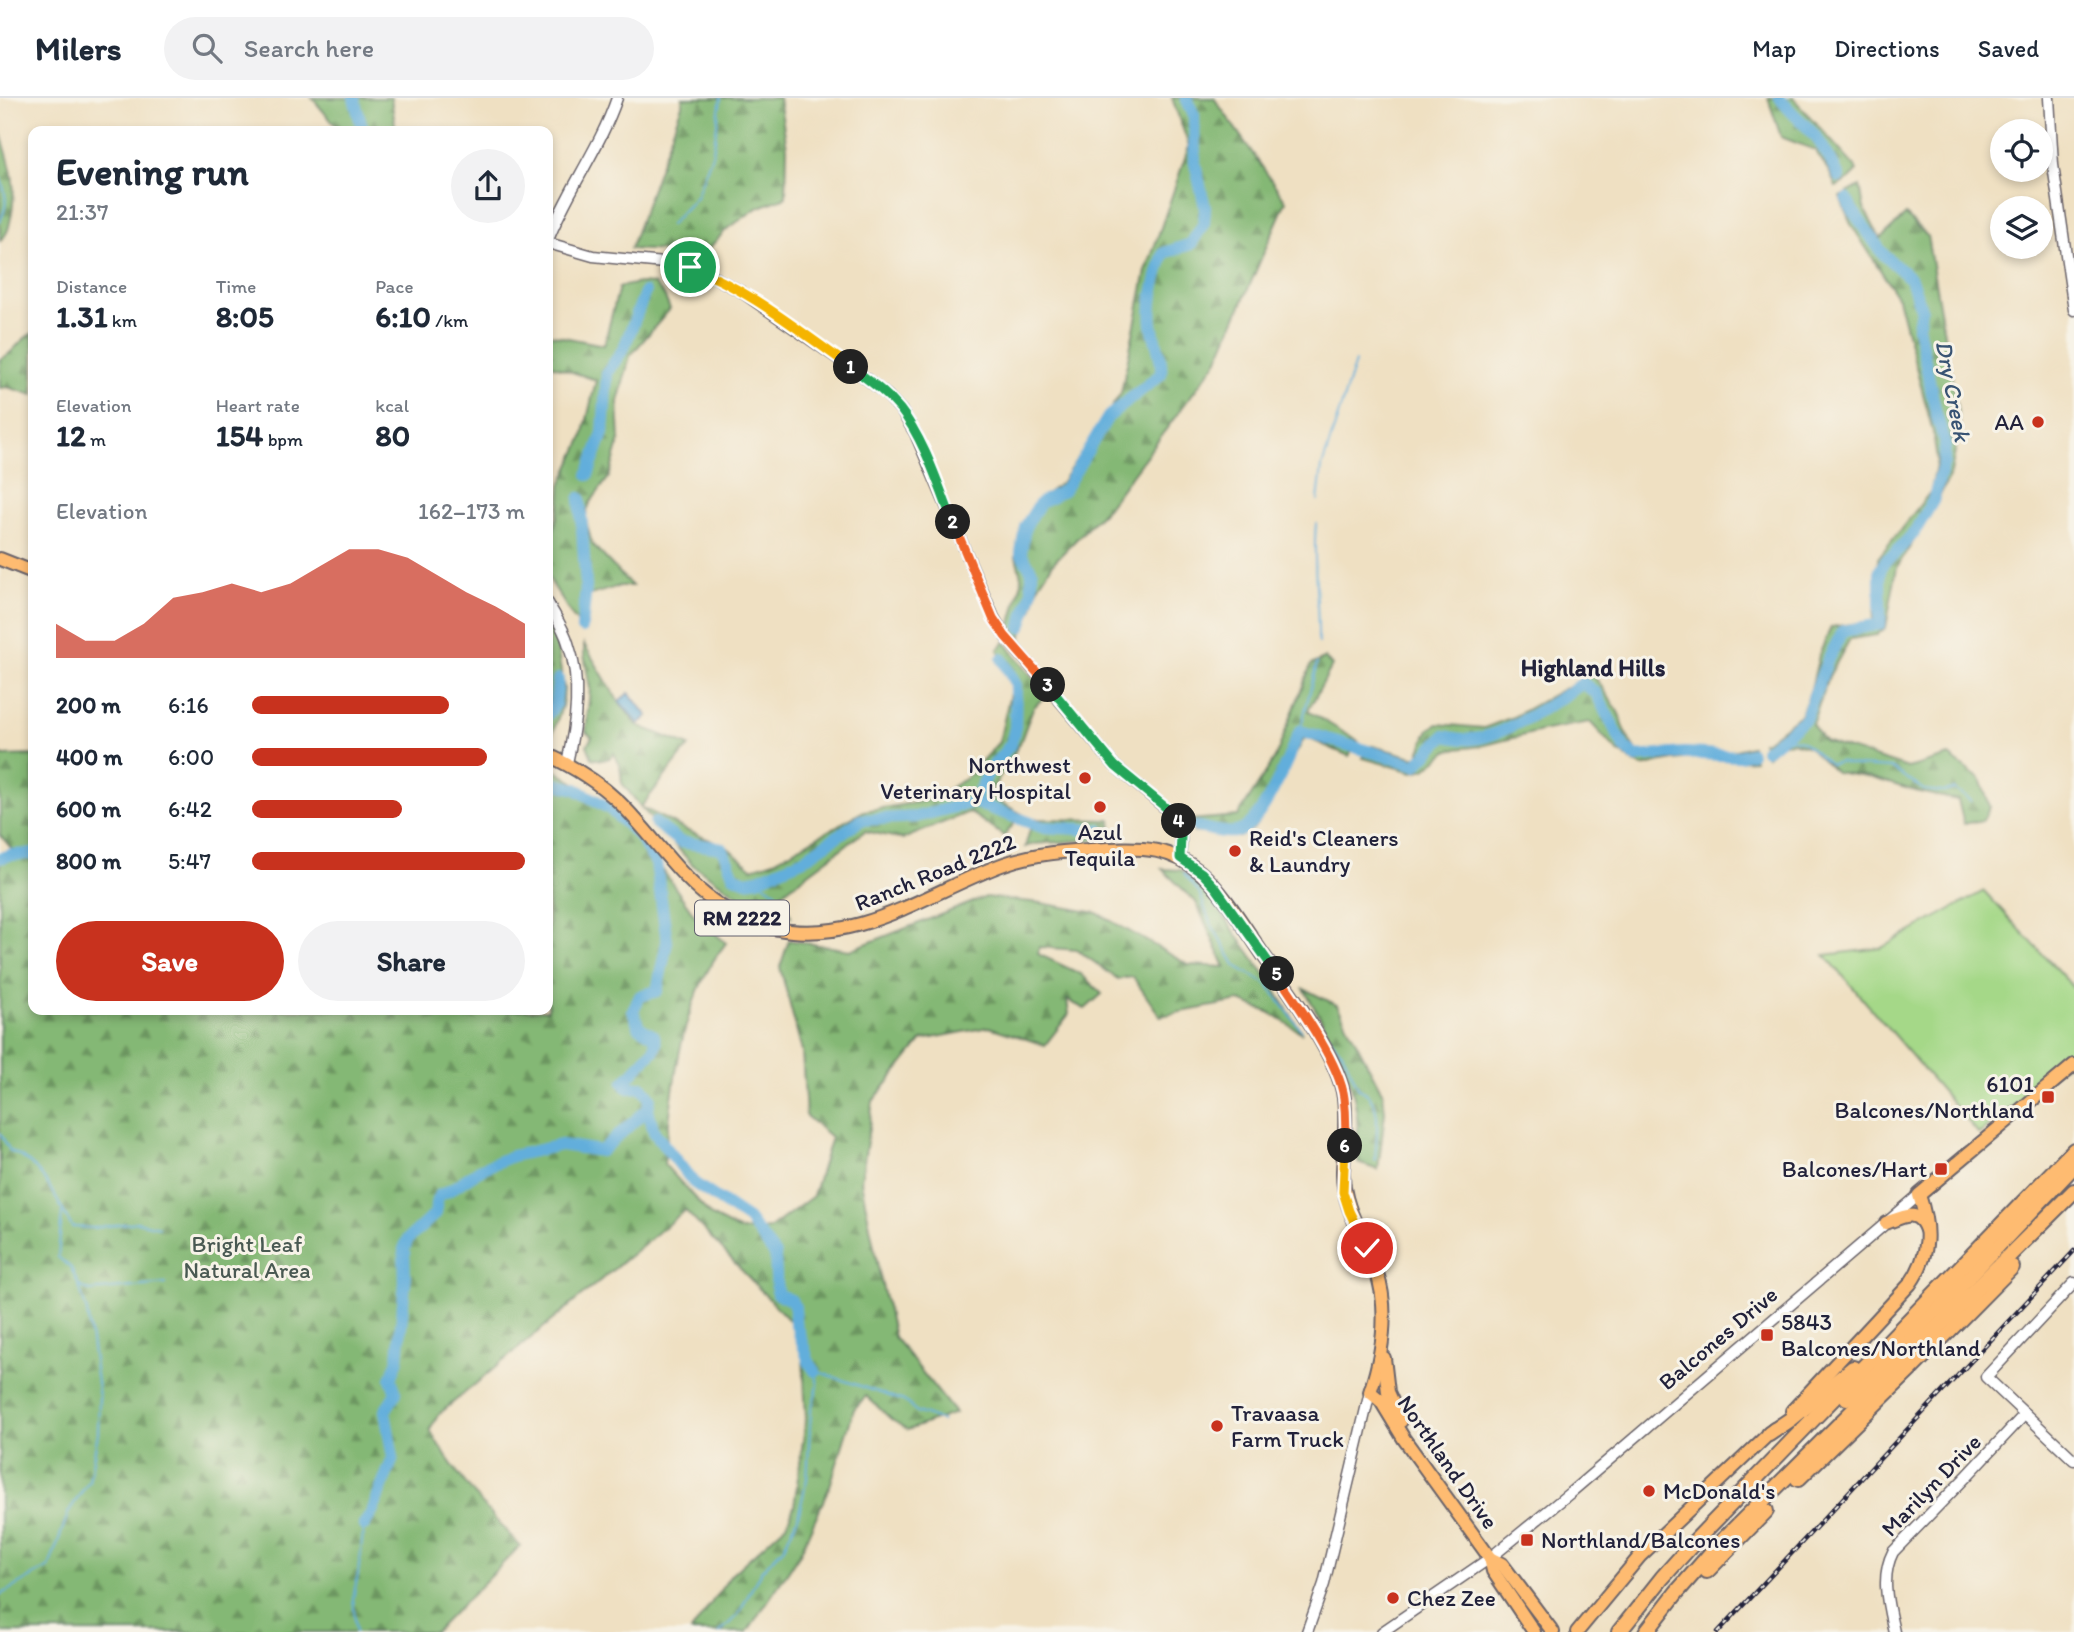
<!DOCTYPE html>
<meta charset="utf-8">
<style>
body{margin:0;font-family:Itim,sans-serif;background:#f2f2f3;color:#1f2937;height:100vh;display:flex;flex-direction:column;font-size:26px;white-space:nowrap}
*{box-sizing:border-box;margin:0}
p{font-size:23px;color:#747a83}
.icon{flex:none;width:38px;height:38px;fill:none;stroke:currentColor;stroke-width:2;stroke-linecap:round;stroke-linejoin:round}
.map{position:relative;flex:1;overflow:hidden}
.details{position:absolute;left:28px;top:28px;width:525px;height:889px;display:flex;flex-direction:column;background:#fff;border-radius:14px;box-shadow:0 4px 10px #0003}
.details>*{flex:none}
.tools{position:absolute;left:1990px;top:21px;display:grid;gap:14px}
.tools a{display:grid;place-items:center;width:63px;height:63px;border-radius:50%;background:#fff;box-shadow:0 4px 10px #0003;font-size:35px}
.pin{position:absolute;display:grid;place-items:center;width:60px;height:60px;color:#fff;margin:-30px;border:4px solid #fff;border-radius:50%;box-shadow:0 2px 7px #0007}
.km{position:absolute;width:35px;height:35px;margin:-18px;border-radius:50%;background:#222;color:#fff;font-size:19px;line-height:35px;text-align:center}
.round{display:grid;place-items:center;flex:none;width:74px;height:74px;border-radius:37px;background:#f2f2f3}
.head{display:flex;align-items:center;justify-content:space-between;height:119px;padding:0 28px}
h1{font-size:38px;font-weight:800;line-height:52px}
.stats{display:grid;grid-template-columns:repeat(3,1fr);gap:10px;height:119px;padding:7px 28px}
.stats div{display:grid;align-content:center}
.stats b{font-size:30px;font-weight:800}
.stats small{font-size:19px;font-weight:400}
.stats p{font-size:19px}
.chart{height:196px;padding:14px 28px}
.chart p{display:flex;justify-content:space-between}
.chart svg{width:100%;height:126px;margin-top:7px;fill:#c8321e;opacity:.7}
.button{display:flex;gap:14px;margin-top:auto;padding:14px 28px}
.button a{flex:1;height:80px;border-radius:42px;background:#c8321e;color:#fff;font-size:28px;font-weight:800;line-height:80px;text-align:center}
.button a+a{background:#f2f2f3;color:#1f2937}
ul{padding:0 28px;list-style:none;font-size:23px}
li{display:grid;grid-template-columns:112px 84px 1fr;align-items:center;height:52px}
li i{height:18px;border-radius:9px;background:#c8321e}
header{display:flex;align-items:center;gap:42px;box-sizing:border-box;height:98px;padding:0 35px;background:#fff;border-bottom:2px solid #e0e1e3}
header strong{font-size:33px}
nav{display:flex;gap:38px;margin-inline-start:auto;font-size:24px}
.search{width:490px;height:63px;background:#f2f2f3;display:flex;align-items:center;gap:18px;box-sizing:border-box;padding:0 24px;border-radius:38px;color:#747a83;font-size:26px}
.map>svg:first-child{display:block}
.green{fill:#a5d888;stroke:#647d62;stroke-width:2}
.forest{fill:url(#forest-firs);stroke:#536d58;stroke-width:2}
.water{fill:#62aedb;stroke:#42688b;stroke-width:2}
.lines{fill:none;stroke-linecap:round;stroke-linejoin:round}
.stream{stroke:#62aedb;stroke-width:2}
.river{stroke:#62aedb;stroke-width:12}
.minor-casing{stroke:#6a646a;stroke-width:13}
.major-casing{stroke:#6a646a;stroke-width:16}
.highway-casing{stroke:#6a646a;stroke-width:18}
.minor{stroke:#fff;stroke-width:10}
.major{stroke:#febb71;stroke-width:12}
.highway{stroke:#febb71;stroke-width:14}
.rail-casing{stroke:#22223b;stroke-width:4.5}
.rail{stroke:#f7f3e8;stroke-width:2;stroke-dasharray:5;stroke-linecap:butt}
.split-1-casing{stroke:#fff;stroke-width:14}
.split-2-casing{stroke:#fff;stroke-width:14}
.split-3-casing{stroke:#fff;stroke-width:14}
.split-4-casing{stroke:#fff;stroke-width:14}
.split-5-casing{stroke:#fff;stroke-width:14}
.split-6-casing{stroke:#fff;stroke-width:14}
.split-7-casing{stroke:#fff;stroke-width:14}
.split-1{stroke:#f5b400;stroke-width:9}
.split-2{stroke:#22a559;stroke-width:9}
.split-3{stroke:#f0652b;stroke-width:9}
.split-4{stroke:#22a559;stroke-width:9}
.split-5{stroke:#22a559;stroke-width:9}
.split-6{stroke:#f0652b;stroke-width:9}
.split-7{stroke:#f5b400;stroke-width:9}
.poi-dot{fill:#c8321e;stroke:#f7f3e8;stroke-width:2.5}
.labels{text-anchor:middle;stroke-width:6;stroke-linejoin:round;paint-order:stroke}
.shield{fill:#f7f3e8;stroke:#62616f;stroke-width:2}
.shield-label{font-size:21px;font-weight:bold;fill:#22223b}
.poi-label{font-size:23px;fill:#22223b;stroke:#f7f3e8;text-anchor:start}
.street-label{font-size:23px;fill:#22223b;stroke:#f7f3e8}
.park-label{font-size:23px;fill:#495952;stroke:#f7f3e8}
.water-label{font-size:24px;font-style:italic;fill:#385373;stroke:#f7f3e8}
.neighbourhood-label{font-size:24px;font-weight:bold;fill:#22223b;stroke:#f7f3e8}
</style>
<header>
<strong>Milers</strong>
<div class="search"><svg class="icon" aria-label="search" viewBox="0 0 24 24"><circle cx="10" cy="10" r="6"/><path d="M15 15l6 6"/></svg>Search here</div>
<nav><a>Map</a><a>Directions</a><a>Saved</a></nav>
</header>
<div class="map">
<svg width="2074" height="1534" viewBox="0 0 2074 1534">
<defs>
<pattern id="forest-firs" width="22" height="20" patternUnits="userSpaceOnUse" patternTransform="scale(1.75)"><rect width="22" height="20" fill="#84b874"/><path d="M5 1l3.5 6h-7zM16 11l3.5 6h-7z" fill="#6c9560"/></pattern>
</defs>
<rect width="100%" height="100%" fill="#f7f3e8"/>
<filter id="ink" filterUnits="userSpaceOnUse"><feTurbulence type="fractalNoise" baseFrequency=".0143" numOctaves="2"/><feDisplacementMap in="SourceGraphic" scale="14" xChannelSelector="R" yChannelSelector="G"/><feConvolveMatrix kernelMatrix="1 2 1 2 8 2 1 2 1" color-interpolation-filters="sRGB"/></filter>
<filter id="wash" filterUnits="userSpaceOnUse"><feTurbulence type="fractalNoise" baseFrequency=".00686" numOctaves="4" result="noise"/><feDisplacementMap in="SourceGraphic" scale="28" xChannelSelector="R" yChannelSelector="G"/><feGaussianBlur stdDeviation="1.57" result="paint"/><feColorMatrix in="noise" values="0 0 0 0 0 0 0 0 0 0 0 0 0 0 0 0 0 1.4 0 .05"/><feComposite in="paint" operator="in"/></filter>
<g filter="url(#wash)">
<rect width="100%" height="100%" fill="#efe0c2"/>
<path class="green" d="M1984,793L2074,890V959L1979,1036L1825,857L1881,850Z"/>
<g class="forest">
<path d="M312,0H391L396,33H340Z"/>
<path d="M682,0H779L787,50L786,99L757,110L726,132L699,161L669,153L630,151L682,7Z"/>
<path d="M1172,0H1214L1286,103L1217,263L1107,410L1054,464L1039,487L1033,509L1020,541L1010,529L1022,483L1016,458L1020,430L1036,404L1061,385L1121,295L1146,173L1189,48Z"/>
<path d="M1768,0H1793L1856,70L1857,74L1850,81L1836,89L1830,75L1815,52L1781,39Z"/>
<path d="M0,33C10,65 18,86 11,119C9,130 8,136 0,143Z"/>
<path d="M1860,88L1864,110L1880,141L1906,117L1927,138L1960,327L1951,375L1932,414L1897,469L1886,529L1877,537L1850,541L1829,578L1812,626L1824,643L1908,670L1949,658L1980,681L1990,709L1983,722L1964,726L1958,702L1919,694L1872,680L1836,674L1809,649L1793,644L1782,645L1767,658L1762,644L1766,643L1801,616L1811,591L1819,557L1831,529L1873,523L1877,494L1878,460L1931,393L1937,362L1933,334L1898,200L1851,126L1840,99Z"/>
<path d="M639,185L654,186L664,197L670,211L630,258L618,304L620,342L609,379L590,405L585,419L592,446L632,488H620L590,497L579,526L572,518L548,479V458L560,405L561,387L583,339L596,282L548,266V236L604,247L619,189Z"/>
<path d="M33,235V297L7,289L0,290V261C12,258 18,242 33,235Z"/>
<path d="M553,526L564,591L562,608L550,643L548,642V531Z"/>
<path d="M1005,544L1046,597L1033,610L1020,645L988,698L1022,716L1004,738L969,714L903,741L865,733L782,795L791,818L766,812L742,800L693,767L641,709L622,685L620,667L614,655L610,660L603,662L592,660L587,647L592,639L586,634L590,590L584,556V546L617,601L637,627L689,648L641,709L688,733L727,749L752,770L774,763L864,713L931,702L966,680L999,644L1012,587L998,551Z"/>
<path d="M1325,560L1332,568L1308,613L1358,643L1349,658L1305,639L1261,720L1253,731L1239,739L1194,734L1191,722L1238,718L1275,660L1311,567Z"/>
<path d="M1592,575C1601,588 1610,600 1618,614C1625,628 1627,644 1638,655L1701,651L1729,654L1751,648L1754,662C1739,663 1725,660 1709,660C1686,659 1664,663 1642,669L1617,653L1590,624L1545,632L1481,648L1449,652L1425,671L1413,674L1363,660L1372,648L1417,660L1429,631L1438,626L1484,630L1513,619Z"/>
<path d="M0,656L4,658L33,657V912H548V668L594,697L627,726L662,771L695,818L726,845C721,852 715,859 711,867C677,924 672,1001 664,1066L711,1118L740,1133L769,1131L813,1098L831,1039L806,1018L802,953L780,869L789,842L850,852L986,799L1041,805L1097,815L1189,867L1225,869L1196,804L1162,771L1181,772L1205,792L1271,885L1302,935L1270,915L1240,903L1160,918L1133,879L1118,881L1077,852L1039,849L1038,856L1081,876L1102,896L1085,911L1067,902L1069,916L1045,947L989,929L922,942L873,1003L861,1083L879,1174L894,1239L955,1315L908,1332L892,1322L866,1298L854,1311L830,1388L799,1457L747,1534H691L731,1477L787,1426L794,1408L806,1321L802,1236L685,1112L438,1317L430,1332C454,1375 487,1413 520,1448L435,1534H0V759L12,751L0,737Z"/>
<path d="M1033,721L1111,722L1113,740L1034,746L1025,749Z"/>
<path d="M1304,891L1337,907L1383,996L1385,1014L1378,1072L1358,1065C1358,1041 1359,1018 1353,995C1344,958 1322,924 1304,891Z"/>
</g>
<path class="water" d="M629,595L648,618L639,626L619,603Z"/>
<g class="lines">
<g class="stream">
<path d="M0,79C6,96 9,106 0,123"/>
<path d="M670,127L696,99L713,54L721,0"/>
<path d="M1318,402L1322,369L1355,264"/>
<path d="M1316,426C1312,466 1319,505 1318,545"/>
<path d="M1300,633L1317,565"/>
<path d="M1782,639L1802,643L1830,666L1840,664L1858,668L1891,670L1924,692L1944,694L1954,691L1971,703"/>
<path d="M1099,732L1107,736"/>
<path d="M1184,776L1199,794L1210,824L1236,868L1268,887L1301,932"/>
<path d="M758,781L776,794L784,814"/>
<path d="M1328,938L1342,954L1359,991C1385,1001 1376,1039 1375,1062"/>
<path d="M0,1035L10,1053C42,1065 56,1101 72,1129L94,1130L137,1124L160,1129"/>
<path d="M62,1114L58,1159L71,1170L79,1188L89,1193L165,1186"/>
<path d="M816,1273L904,1303L917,1314L942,1323"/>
<path d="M0,1497L49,1469L69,1413L89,1383L98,1335L99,1299L87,1214L79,1188"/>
<path d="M356,1533L353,1500L358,1476L364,1427"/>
<path d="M720,1534L738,1517L761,1473L784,1449L798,1419L807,1381L811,1312L818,1287L815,1273"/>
</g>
<g class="river">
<path d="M354,0L363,33"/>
<path d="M1780,0C1788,12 1798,20 1808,30C1821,43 1831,62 1839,79"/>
<path d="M588,377L603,335L607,275L624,250L645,194"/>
<path d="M580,400L586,489L582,530"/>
<path d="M1021,529L1032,494V473L1021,455L1025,429L1040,405L1064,392L1108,319L1161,276C1163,258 1154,243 1152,226C1149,201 1157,179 1164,155L1191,146L1204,125L1205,109L1195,65L1194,17L1186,0"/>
<path d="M548,616L555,607L558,581"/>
<path d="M1766,652L1805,621L1828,561L1843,533L1880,526V472L1886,462L1894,456L1914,435L1933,403L1944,364L1945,345L1936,315L1918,229L1921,211L1911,181L1883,156L1851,110L1847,101"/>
<path d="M548,684L576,691L610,711L637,736L656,765L667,844L657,893L640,898L633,913L639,929L654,938L656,946L654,952L624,984L628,990L642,989L650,999L648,1011L654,1034L694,1085L748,1121L775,1157L777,1196L791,1202L795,1209V1224L809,1264L815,1273"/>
<path d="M973,704L991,670L1011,646L1015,629L1016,587L1002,561"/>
<path d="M655,725L680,744L722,750L734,778L746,783L758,781L804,761L861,722L916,719L973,704L1042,729L1099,732"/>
<path d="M1197,729C1209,731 1224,736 1236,734C1262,730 1289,657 1300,633L1416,667L1444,638C1452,639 1462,642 1471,641C1500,641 1558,602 1583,585L1596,595L1624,649L1636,659L1685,655L1739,658L1751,655"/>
<path d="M0,760L10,757L33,756"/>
<path d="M364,1427L372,1414L393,1360L385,1313L396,1295L391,1281L398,1261L405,1184L404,1151L408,1141L435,1116L437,1101L440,1097L450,1092L481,1071L512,1058L561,1047L601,1053L648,1011"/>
</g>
</g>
</g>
<g filter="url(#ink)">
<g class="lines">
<defs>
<g id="minor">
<path d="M2049,0L2053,67L2074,212"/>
<path d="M548,142C567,93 600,50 617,0"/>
<path d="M548,145L593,158L674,166L690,169L712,178L740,193L863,278L887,297L901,312L915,335L994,520L1005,538L1115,668L1176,719C1183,732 1181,746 1180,760"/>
<path d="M548,505C555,518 564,531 568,545C582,584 576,626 567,665"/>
<path d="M2074,1185L1986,1279L2074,1362"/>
<path d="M1307,1534L1324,1486L1370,1294"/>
<path d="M1382,1534L1490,1460L1570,1395L1919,1097"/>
<path d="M1894,1534C1888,1507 1880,1479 1893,1454L1967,1378L2025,1316"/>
</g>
<g id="major">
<path d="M0,461L33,474"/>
<path d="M548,657C574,669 598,684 619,704C670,754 696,813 773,830C857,849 929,793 1004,766C1037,754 1072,753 1107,751C1144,749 1171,750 1200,774C1224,794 1246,832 1264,858C1288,891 1340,962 1344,1000C1347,1025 1344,1049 1343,1073C1342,1110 1364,1138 1376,1172C1390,1212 1383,1255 1370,1294L1381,1303L1404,1341L1490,1460L1493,1473L1534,1534"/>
<path d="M1886,1125C1903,1119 1918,1109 1926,1132"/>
<path d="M1384,1260L1388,1294L1401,1323"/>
<path d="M1792,1313L1910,1186C1931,1156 1930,1130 1919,1097L2074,967"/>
<path d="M1490,1460L1502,1466L1553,1534"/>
<path d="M1577,1534L1640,1458L1774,1331"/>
</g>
<g id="highway">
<path d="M1847,1300L1953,1195L2074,1068"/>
<path d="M1769,1336L1791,1321L1853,1270"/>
<path d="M1798,1381L1912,1270L2012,1169"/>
<path d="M1707,1473L1766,1413"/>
<path d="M1619,1534L1662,1480L1696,1442L2074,1052"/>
<path d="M1646,1534L1677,1494L1719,1446L2074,1093"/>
</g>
</defs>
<use href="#minor" class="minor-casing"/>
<use href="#major" class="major-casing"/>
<use href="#highway" class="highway-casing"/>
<use href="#minor" class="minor"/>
<use href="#major" class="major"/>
<use href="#highway" class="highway"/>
<defs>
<path id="rail" d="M1718,1534L2074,1153"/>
</defs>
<use href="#rail" class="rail-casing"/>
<use href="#rail" class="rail"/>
</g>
</g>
<g class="lines" filter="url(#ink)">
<defs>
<path id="split-1" d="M690,169C749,191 799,233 851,269"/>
<path id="split-2" d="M851,269C868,282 886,294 900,311C924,341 939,389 953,424"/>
<path id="split-3" d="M953,424L993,520L1005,538L1048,587"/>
<path id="split-4" d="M1048,587L1115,668L1170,713L1179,723"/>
<path id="split-5" d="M1179,723L1181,738L1180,760L1202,775L1216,790L1277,876"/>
<path id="split-6" d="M1277,876C1297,905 1340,966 1344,1000C1346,1015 1346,1033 1345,1048"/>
<path id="split-7" d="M1345,1048L1343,1094L1349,1113L1367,1150"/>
</defs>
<use href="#split-1" class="split-1-casing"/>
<use href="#split-2" class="split-2-casing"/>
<use href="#split-3" class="split-3-casing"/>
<use href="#split-4" class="split-4-casing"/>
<use href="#split-5" class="split-5-casing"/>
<use href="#split-6" class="split-6-casing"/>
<use href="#split-7" class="split-7-casing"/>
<use href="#split-1" class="split-1"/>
<use href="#split-2" class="split-2"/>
<use href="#split-3" class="split-3"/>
<use href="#split-4" class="split-4"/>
<use href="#split-5" class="split-5"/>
<use href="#split-6" class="split-6"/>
<use href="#split-7" class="split-7"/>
</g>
<g class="poi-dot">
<circle cx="2038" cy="324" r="7"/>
<circle cx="1085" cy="680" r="7"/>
<circle cx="1100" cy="709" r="7"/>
<circle cx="1235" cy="753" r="7"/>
<rect x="2041" y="992" width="14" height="14" rx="3.5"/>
<rect x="1934" y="1064" width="14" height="14" rx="3.5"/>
<rect x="1760" y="1230" width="14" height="14" rx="3.5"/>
<circle cx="1217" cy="1328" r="7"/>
<circle cx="1649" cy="1393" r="7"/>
<rect x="1520" y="1435" width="14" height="14" rx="3.5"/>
<circle cx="1393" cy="1500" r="7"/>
</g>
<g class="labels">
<rect class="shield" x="695" y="802.5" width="94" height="35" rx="5"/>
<g class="shield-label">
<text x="742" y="827">RM 2222</text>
</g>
<g class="poi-label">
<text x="2024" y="332" text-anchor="end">AA</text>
<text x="1071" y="675" text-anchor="end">Northwest<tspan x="1071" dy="26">Veterinary Hospital</tspan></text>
<text x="1100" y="742" text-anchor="middle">Azul<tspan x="1100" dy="26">Tequila</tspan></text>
<text x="1249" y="748">Reid's Cleaners<tspan x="1249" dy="26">&amp; Laundry</tspan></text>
<text x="2034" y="994" text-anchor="end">6101<tspan x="2034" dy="26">Balcones/Northland</tspan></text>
<text x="1927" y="1079" text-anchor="end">Balcones/Hart</text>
<text x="1781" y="1232">5843<tspan x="1781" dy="26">Balcones/Northland</tspan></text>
<text x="1231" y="1323">Travaasa<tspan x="1231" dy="26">Farm Truck</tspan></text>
<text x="1663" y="1401">McDonald's</text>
<text x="1541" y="1450">Northland/Balcones</text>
<text x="1407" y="1508">Chez Zee</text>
</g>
<g class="street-label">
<text transform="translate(935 774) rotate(-22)" y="8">Ranch Road 2222</text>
<text transform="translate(1718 1240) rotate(-40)" y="8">Balcones Drive</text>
<text transform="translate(1448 1364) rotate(55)" y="8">Northland Drive</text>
<text transform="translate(1931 1387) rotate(-46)" y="8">Marilyn Drive</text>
</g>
<g class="park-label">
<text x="247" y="1154">Bright Leaf<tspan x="247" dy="26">Natural Area</tspan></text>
</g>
<g class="water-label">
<text transform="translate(1953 293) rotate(79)" y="8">Dry Creek</text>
</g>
<g class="neighbourhood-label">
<text x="1593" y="578">Highland Hills</text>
</g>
</g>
</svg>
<div class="tools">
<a><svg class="icon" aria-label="locate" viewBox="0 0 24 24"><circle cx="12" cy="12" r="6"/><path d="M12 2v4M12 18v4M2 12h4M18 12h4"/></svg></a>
<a><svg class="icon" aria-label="layers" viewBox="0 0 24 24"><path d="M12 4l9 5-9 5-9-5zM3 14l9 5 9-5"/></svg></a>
</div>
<div class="pin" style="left:690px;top:169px;background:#1e9e55"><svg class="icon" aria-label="arrive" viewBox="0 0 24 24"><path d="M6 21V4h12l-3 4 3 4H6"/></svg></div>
<div class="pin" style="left:1367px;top:1150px;background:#d93025"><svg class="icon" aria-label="check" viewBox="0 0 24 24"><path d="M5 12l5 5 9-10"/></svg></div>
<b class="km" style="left:851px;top:269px">1</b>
<b class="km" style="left:953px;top:424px">2</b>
<b class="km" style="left:1048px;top:587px">3</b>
<b class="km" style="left:1179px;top:723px">4</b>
<b class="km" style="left:1277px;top:876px">5</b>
<b class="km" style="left:1345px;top:1048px">6</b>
<section class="details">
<div class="head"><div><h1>Evening run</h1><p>21:37</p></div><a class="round"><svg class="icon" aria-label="share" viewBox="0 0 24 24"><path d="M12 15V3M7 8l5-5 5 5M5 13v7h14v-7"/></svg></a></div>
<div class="stats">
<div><p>Distance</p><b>1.31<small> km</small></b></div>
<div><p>Time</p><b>8:05</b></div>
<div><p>Pace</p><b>6:10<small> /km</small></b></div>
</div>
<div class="stats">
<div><p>Elevation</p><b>12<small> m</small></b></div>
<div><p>Heart rate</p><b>154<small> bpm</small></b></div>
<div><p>kcal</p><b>80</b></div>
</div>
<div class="chart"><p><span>Elevation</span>162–173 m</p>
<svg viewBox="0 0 160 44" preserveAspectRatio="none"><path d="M0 44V32L10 38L20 38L30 32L40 23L50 21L60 18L70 21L80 18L90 12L100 6L110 6L120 9L130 15L140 21L150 26L160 32V44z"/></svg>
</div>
<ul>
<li><b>200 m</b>6:16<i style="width:72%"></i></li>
<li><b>400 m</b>6:00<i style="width:86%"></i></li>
<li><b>600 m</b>6:42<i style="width:55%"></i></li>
<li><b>800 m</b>5:47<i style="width:100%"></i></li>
</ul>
<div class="button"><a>Save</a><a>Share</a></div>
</section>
</div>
